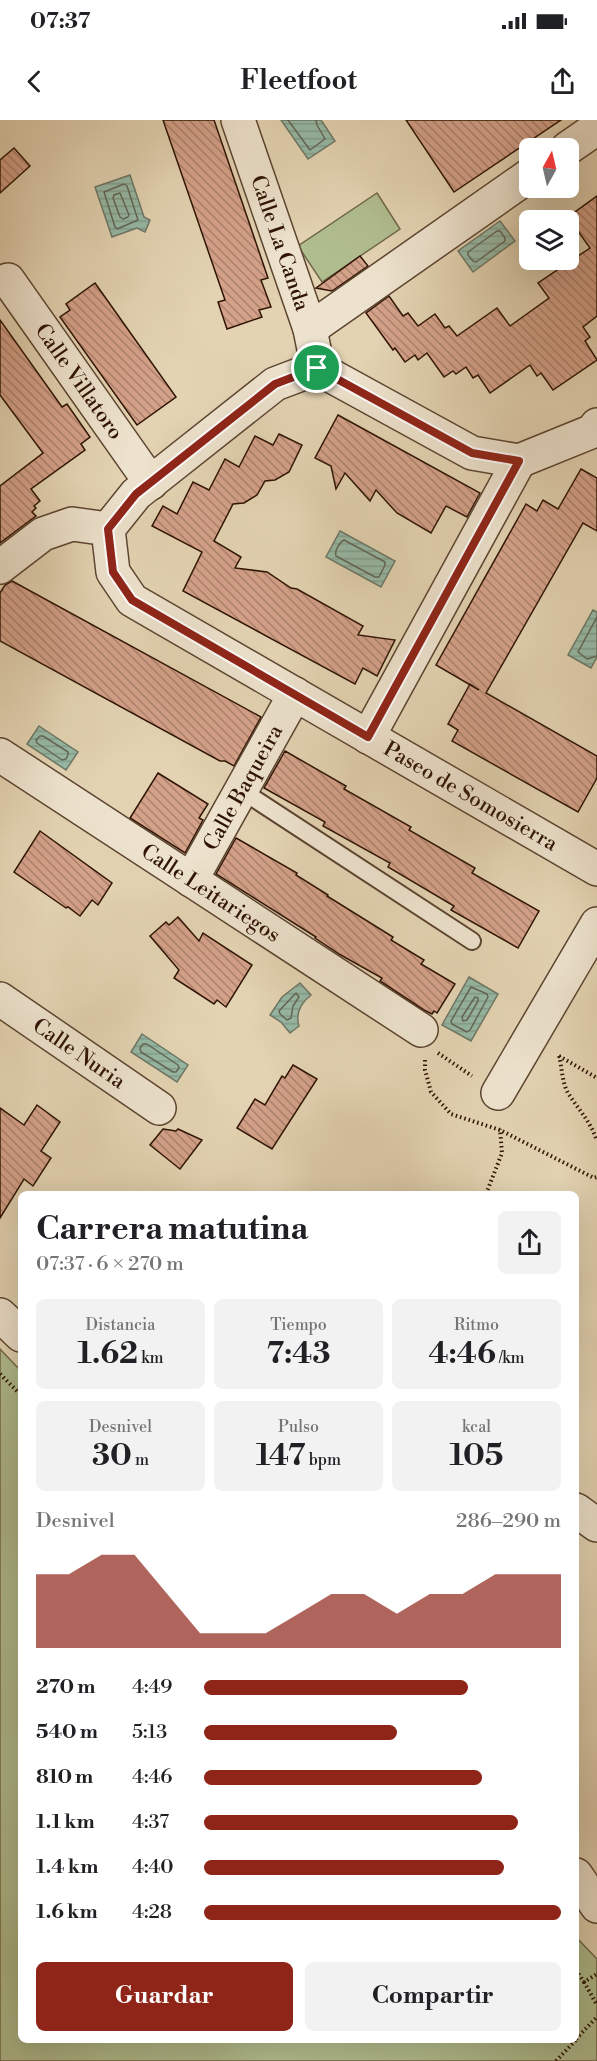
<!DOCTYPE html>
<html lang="es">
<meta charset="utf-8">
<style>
body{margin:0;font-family:"Libre Bodoni",serif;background:#f2f2f2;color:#202124;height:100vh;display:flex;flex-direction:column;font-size:22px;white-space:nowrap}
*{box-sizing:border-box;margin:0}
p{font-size:20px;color:#757577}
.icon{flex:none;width:33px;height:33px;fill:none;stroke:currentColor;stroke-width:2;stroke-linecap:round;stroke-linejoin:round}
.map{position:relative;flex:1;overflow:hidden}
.side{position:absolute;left:18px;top:1071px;width:561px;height:852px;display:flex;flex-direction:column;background:#fff;border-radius:9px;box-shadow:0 6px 24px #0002}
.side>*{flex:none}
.needle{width:39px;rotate:8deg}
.controls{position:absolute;left:519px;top:18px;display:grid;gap:12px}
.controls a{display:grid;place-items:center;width:60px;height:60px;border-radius:9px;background:#fff;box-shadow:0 6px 24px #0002;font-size:30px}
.pin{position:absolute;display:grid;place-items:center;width:51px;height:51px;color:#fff;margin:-26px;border:3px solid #fff;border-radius:50%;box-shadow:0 2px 6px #0007}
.round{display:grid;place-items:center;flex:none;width:63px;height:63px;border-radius:9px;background:#f2f2f2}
.overview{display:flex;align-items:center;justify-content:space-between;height:102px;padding:0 18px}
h1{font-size:33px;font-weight:700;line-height:45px}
.figures{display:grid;grid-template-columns:repeat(3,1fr);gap:9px;height:102px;padding:6px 18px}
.figures div{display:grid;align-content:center;border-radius:9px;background:#f2f2f2;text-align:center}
.figures b{font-size:30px;font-weight:700}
.figures small{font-size:16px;font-weight:400}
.figures p{font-size:16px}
.chart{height:168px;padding:12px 18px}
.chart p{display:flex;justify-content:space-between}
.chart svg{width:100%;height:108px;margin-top:6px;fill:#8f2418;opacity:.7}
.primary-button{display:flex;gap:12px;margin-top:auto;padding:12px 18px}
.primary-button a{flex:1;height:69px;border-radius:9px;background:#8f2418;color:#fff;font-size:24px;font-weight:700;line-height:69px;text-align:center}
.primary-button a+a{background:#f2f2f2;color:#202124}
ul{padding:0 18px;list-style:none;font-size:20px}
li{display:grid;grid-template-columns:96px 72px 1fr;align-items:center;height:45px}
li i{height:15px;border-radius:8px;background:#8f2418}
.status{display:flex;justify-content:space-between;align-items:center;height:42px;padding:0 30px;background:#fff;direction:ltr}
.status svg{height:16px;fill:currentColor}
header{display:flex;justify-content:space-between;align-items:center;height:78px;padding:0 18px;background:#fff;font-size:27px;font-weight:700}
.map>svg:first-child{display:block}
.green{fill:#b0bd8f;stroke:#70684a;stroke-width:1.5}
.water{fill:url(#water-rules);stroke:#6d7765;stroke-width:1.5}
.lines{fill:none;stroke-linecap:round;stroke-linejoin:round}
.shore{stroke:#626655;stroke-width:1.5}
.building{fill:url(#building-back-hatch);stroke:#2f1404;stroke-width:1.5}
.lane-casing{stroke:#5c4430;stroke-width:20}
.street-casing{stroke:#5c4430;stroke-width:36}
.path{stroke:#2f1404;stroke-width:4;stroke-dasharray:1.5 3;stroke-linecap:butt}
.lane{stroke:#ede2cd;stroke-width:16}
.street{stroke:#ede2cd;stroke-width:33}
.route-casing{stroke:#fff;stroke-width:12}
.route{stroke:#8f2418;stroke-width:8}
.labels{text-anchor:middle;stroke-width:4.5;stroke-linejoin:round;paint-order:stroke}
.street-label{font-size:21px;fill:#2f1404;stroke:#ede2cd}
</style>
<div class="status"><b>07:37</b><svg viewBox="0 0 49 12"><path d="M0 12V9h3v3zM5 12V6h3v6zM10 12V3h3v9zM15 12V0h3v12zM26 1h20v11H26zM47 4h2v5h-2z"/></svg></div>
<header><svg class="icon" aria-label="back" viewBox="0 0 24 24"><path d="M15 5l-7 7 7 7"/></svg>Fleetfoot<svg class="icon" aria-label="share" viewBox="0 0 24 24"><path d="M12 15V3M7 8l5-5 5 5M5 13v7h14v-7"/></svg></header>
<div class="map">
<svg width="597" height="1941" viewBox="0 0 597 1941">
<defs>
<pattern id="water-rules" width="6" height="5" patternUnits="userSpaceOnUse" patternTransform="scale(1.5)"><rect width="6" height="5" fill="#96b9a6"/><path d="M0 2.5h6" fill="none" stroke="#829e8d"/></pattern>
<pattern id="building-back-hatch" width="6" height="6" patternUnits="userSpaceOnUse" patternTransform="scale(1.5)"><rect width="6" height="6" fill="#d4a189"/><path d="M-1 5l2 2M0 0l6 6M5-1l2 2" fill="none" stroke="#ac826e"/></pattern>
</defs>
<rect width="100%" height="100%" fill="#e3d3b2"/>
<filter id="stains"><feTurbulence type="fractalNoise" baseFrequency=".00333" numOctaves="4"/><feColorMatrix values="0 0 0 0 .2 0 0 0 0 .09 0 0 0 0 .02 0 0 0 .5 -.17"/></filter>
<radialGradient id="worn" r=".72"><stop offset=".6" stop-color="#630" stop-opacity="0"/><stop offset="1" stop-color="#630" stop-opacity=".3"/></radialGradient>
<g class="green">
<path d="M377,73L400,109L322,162L298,126Z"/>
<path d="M0,1229L21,1251V1920H576V1817L597,1839V1941H0Z"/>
</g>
<g class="water">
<path d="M281,0H321L335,21L308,39Z"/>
<path d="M130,55L144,97L150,100L145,112L137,108L112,117L95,67Z"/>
<path d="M500,101L515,121L473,152L458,131Z"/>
<path d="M340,411L395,441L381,467L326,437Z"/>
<path d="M593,490L597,492V537L591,548L568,535Z"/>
<path d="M39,606L78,632L66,650L27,624Z"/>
<path d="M469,857L498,874L471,921L442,905Z"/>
<path d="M300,863L311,875C301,883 295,893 299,906L290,913L281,902L270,895L282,877Z"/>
<path d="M142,914L188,945L177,962L131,932Z"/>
</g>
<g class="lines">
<g class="shore">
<path d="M288,0L310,30L325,19L317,5L316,0"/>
<path d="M124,64L127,66L138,100L117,109L115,107L104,72Z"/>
<path d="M120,73L129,95L128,97L123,99L120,97L113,78L114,75Z"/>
<path d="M497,111H500L505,118V121L476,142L473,141L468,135V132Z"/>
<path d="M344,420L385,442V445L379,457H375L336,436C334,431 340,422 344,420Z"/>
<path d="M597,497L578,532L587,539L597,536"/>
<path d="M40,616H43L68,632V635L66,639L62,640L37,623L36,620Z"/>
<path d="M471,867L487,874L488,877L470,910L467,912L452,904L451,901Z"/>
<path d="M296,873L299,877L293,886L291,898L287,900L280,894L279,891Z"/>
<path d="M475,877L478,878V881L467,900L463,901L462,897Z"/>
<path d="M143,924H147L178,945L179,948L176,952H173L141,932L140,928Z"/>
</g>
</g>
<g class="building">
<path d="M163,0H214L268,158L261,160L271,187L259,190L262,197L227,209L218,182L225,180Z"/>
<path d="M406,0H561L454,72Z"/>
<path d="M14,28L30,46L0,73V40Z"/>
<path d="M597,76V196L583,207L590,217L585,221L597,240L553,270L541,253L537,256L530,245L490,273L478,255L473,258L466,247L456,254L453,251L444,257L427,233L418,240L415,235L405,242L395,228L393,230L366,193L389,176L403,196L408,193L418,206L435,194L445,208L449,206L457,216L497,188L510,206L549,178L538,163L590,128L568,97Z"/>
<path d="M360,136L368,146L332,171L316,168Z"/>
<path d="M95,163L176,277L137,305L60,197L70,190L66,184Z"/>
<path d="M0,200L62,287L67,284L90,317L81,324L85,330L31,369L40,381L34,386L36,388L32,392L36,396L0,423V366L43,333L0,275Z"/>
<path d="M338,295L480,373L467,397L446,386L431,413L397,393L376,370L370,381L345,353L336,369L331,346L315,338Z"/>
<path d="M279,314L302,325L289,352L275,360L265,361L257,375L244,383L233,384L214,421L241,437L235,448L267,452L291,468L297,469L363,506L358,515L395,520L377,556L363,548L355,564L183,471L202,432L152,406L163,386L177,394L193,362L209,370L225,339L239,347L255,316L273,325Z"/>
<path d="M581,349L597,358V411L583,403L486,573L597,636V658L578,692L452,621L458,610L448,604L470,564L479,570L436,545L526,384L537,391L543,380L558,389Z"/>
<path d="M12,461L261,597L234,646L225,641H220L0,521V473L5,465Z"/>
<path d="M285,631L346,666L344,669L411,707L409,710L475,748L472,753L539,791L518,828L451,790L454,786L388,747L390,743L323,706L325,702L264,668Z"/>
<path d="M158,653L208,684L199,698L203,700L185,733L130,698Z"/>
<path d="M40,711L112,763L98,785L92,780L80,796L68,787L66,788L14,752Z"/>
<path d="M236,718L297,753L296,755L328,775L327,776L393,817L391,820L424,840L421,844L455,864L437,893L434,891L432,894L424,890L380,861L382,858L339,834L315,818L316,817L216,754Z"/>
<path d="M178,797L199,821L203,813L252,845L226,887L217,880L214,884L174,858L179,850L150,816L166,802L169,805Z"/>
<path d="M293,945L317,959L272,1029L237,1008L255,979L265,985L282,956L285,958Z"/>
<path d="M37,985L60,1002L41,1031L51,1038L33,1066L24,1059L0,1098V988L24,1005Z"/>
<path d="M163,1009L176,1011L178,1009L202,1020L180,1049L150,1025Z"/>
</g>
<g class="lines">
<defs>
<path id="lane" d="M241,670L472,821"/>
<g id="street">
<path id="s1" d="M238,0L310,209L314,229"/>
<path d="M568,28L597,8"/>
<path id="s2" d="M8,160L151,363"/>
<path d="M310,209L530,55"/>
<path id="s3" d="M597,305L593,311L519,341L472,333L317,248L275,264L136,374L108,409L113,452L132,480L597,749"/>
<path d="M0,447L43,414L72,404L108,409"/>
<path d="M368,617L519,341"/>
<path id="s4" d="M0,635L421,910"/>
<path id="s5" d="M191,760L295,574"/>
<path id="s6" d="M0,879L159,988"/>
<path d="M498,973L597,804"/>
<path d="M0,1195L21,1215"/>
<path d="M576,1390L597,1405"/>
<path d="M576,1755L597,1786"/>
</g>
</defs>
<use href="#lane" class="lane-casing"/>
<use href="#street" class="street-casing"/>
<g class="path">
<path d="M438,933L472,956"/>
<path d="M559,936C562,947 562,963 568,973C578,989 591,1002 597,1021"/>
<path d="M559,936L597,958"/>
<path d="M425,940V950L431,972L451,994L500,1010L594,1058L597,1057"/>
<path d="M486,1074L502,1033L500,1009"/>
<path d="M0,1254L21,1275"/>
<path d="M576,1850L584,1862L597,1854"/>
<path d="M584,1862L597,1885"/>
<path d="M576,1919L597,1897"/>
<path d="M556,1941L576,1920"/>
</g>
<use href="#lane" class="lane"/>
<use href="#street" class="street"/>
</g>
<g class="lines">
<defs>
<path id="route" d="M317,248L472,333L519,341L368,617L132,480L113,452L108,409L136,374L275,264Z"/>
</defs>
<use href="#route" class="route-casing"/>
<use href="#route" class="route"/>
</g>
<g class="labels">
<g class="street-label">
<text dy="7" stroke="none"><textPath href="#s1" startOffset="130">Calle La Canda</textPath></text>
<text dy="7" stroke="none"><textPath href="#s2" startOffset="124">Calle Villatoro</textPath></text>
<text dy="7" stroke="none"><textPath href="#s5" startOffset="106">Calle Baqueira</textPath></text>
<text dy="7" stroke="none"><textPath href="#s3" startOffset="1047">Paseo de Somosierra</textPath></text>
<text dy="7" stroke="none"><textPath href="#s4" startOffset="252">Calle Leitariegos</textPath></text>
<text dy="7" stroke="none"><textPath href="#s6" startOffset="96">Calle Nuria</textPath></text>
</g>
</g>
<rect width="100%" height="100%" filter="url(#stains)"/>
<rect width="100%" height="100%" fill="url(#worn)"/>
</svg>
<div class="controls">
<a><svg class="needle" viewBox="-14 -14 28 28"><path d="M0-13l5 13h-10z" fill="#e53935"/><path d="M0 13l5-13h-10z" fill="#757577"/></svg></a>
<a><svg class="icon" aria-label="layers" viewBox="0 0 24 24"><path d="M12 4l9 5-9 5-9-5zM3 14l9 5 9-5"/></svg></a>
</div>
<div class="pin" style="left:317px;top:248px;background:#1e9e55"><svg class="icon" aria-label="arrive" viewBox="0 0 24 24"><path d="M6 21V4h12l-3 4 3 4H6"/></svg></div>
<section class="side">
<div class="overview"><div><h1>Carrera matutina</h1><p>07:37 · 6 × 270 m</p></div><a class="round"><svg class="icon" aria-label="share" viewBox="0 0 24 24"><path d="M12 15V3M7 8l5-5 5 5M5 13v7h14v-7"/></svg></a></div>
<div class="figures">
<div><p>Distancia</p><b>1.62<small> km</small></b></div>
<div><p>Tiempo</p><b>7:43</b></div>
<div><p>Ritmo</p><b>4:46<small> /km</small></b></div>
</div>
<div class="figures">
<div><p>Desnivel</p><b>30<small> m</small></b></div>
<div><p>Pulso</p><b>147<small> bpm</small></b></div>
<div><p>kcal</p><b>105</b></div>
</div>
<div class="chart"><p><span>Desnivel</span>286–290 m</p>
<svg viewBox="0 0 160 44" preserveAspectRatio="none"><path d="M0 44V14L10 14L20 6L30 6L40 22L50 38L60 38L70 38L80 30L90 22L100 22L110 30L120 22L130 22L140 14L150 14L160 14V44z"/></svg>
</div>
<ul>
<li><b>270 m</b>4:49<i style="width:74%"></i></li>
<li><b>540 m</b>5:13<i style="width:54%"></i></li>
<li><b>810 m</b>4:46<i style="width:78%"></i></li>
<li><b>1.1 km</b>4:37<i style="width:88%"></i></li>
<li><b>1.4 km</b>4:40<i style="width:84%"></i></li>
<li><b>1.6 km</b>4:28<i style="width:100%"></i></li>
</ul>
<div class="primary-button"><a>Guardar</a><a>Compartir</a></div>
</section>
</div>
